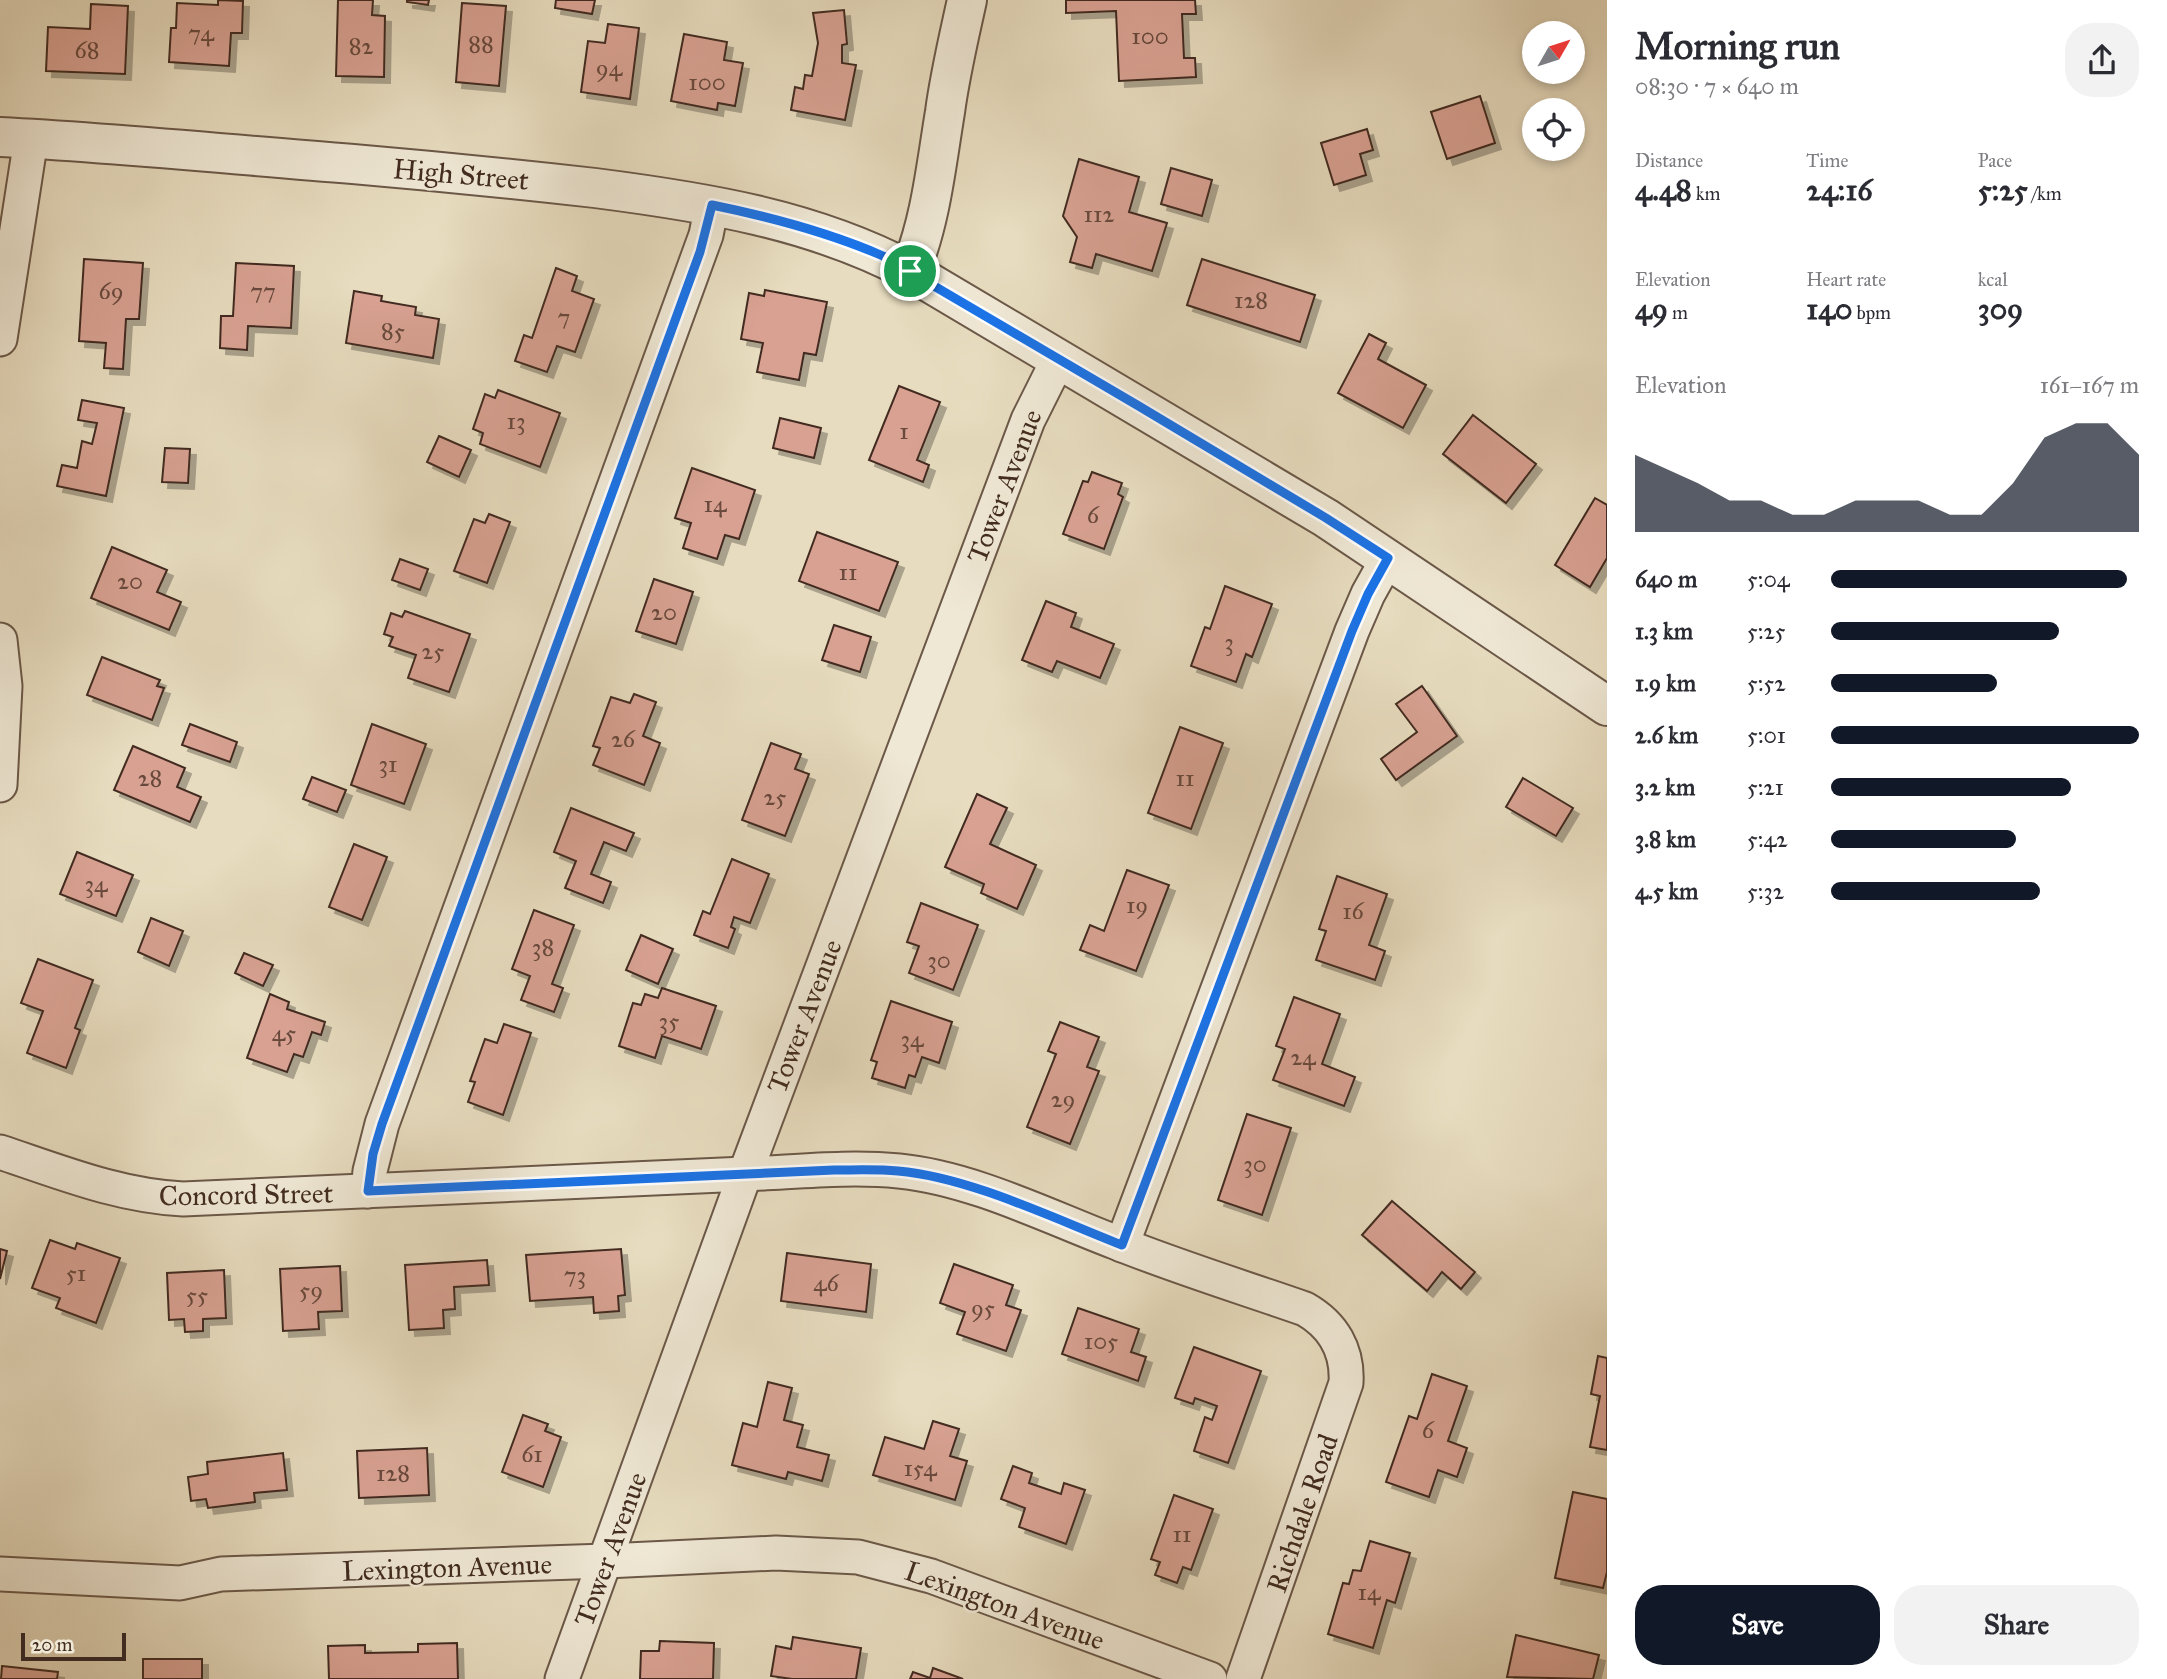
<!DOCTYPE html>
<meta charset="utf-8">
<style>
body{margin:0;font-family:"IM FELL Great Primer",serif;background:#f2f2f3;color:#2b2b33;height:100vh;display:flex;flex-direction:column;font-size:26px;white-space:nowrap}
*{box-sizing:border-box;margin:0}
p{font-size:23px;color:#7c7c81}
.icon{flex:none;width:38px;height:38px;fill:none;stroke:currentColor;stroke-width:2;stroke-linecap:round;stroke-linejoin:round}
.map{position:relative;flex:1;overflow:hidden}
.side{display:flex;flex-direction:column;background:#fff;width:560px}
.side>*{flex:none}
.needle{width:46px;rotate:51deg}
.tools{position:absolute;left:1522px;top:21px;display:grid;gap:14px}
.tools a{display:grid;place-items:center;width:63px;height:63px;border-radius:50%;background:#fff;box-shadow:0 4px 10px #0003;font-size:35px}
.scale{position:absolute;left:21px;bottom:18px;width:105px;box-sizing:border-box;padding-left:7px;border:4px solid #422c20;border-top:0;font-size:19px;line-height:24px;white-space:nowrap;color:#422c20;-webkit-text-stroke:5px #efe8d5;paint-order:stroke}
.pin{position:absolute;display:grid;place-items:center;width:60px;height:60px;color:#fff;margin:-30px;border:4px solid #fff;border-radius:50%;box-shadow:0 2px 7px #0007}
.round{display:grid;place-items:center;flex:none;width:74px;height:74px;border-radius:28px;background:#f2f2f3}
.head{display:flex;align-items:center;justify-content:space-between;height:119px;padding:0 28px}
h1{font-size:38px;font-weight:700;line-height:52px}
.stats{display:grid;grid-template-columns:repeat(3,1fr);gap:10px;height:119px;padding:7px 28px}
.stats div{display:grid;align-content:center}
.stats b{font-size:30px;font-weight:700}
.stats small{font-size:19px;font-weight:400}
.stats p{font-size:19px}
.chart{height:196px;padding:14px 28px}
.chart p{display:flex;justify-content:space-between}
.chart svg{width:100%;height:126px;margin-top:7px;fill:#111827;opacity:.7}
.action{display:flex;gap:14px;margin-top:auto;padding:14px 28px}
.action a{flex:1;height:80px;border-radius:28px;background:#111827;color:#fff;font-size:28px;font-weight:700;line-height:80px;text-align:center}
.action a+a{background:#f2f2f3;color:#2b2b33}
ul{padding:0 28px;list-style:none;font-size:23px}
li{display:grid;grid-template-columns:112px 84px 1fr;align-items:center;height:52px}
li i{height:18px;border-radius:9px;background:#111827}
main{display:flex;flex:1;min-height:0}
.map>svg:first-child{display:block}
.building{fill:#d8a192;stroke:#422c20;stroke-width:2;filter:url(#shadow)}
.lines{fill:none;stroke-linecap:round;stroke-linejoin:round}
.minor-casing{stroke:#6b5848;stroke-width:37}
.tertiary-casing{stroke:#6b5848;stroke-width:42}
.minor{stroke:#efe8d5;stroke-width:33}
.tertiary{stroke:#efe8d5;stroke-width:38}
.route-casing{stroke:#fff;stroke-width:14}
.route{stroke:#1a73e8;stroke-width:9}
.labels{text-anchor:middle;stroke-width:5;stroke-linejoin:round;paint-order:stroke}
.number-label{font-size:24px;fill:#68493c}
.street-label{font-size:28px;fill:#422c20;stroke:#efe8d5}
</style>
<main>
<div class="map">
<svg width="1607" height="1679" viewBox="0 0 1607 1679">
<defs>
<filter id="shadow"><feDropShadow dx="6" dy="6" stdDeviation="0" flood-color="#0004"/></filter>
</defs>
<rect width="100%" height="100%" fill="#e7dcbf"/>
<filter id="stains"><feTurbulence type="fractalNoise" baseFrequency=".00286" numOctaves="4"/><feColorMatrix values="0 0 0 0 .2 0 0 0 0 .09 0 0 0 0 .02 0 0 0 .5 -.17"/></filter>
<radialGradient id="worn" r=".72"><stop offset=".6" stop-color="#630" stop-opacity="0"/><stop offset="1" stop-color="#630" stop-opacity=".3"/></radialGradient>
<g class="building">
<path d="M218,0L243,1L242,33H231L229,66L169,62L171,28H176L177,3L218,5Z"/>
<path d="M338,0H373L372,15L385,16L384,77L336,76Z"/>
<path d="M407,0H429L428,5L407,2Z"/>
<path d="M556,0H595L592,14L555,8Z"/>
<path d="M1066,0H1195L1196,14H1182L1184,58H1195L1196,77L1119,81L1116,11L1066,13Z"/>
<path d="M462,3L506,6L499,86L456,82Z"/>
<path d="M91,4L128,6L125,74L46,71L48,27L90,29Z"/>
<path d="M844,10L847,44L842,45V63L856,65L845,120L791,110L795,87L803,89L805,75L812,76L818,43L813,13Z"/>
<path d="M608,24L639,28L630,99L581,92L588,41L605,43Z"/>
<path d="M684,34L727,42L724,60L743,63L735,106L718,103L717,110L671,101Z"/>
<path d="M1480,96L1495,143L1447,159L1431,112Z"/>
<path d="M1367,129L1373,150L1360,154L1366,175L1334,185L1321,143Z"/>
<path d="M1079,159L1139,177L1129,212L1167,223L1152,271L1096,254L1092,268L1070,262L1077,237L1063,216Z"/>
<path d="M1171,168L1212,180L1202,216L1161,204Z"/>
<path d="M84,259L143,263L139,319H126L123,369L104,368L106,343L79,341Z"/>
<path d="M1202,259L1315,295L1300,342L1187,305Z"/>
<path d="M236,263L294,266L291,328L248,326L247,350L220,348L221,316H233Z"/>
<path d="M556,268L577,276L572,291L594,299L575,352L557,346L547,372L515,361L524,335L532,338Z"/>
<path d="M765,290L827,302L816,355L804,353L799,380L757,372L763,343L741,339L749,293L764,296Z"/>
<path d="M354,291L382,296L381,301L416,307L415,315L439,319L433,358L346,343Z"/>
<path d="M1369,334L1386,343L1378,359L1426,385L1403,428L1338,393Z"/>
<path d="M899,386L940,402L917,460L929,465L923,482L869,460Z"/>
<path d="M498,390L560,413L540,467L480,444L483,433L473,429L485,394L495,398Z"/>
<path d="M82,400L124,408L106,496L57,486L62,465L77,468L82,441L92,444L97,423L78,420Z"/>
<path d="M1473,415L1536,464L1506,503L1443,454Z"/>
<path d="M780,418L821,428L814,458L773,448Z"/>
<path d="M439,436L471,450L459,477L427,462Z"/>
<path d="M165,448L190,449L188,483L162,482Z"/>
<path d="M692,468L755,490L739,539L725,535L717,559L683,548L691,523L675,518Z"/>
<path d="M1092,472L1122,483L1118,494L1123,497L1104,549L1063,534L1083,481L1088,482Z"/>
<path d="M1595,498L1607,505V558L1590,587L1555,565Z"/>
<path d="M489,514L510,522L487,583L454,571L474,519L485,523Z"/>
<path d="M817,532L898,562L879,611L799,581Z"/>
<path d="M112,547L167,570L157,592L181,602L169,630L91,598Z"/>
<path d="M400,559L428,569L420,590L392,580Z"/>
<path d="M654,579L693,592L676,644L636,631Z"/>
<path d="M1225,586L1272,604L1252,657L1246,654L1236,682L1191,666L1205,627L1210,629Z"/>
<path d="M1046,601L1076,613L1071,627L1114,644L1100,678L1057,661L1052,672L1022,660Z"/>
<path d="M405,611L470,634L449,692L408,678L416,655L389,646L393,637L384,634L391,613L402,617Z"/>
<path d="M834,625L871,637L860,672L822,660Z"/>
<path d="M102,657L160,680L157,686L164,688L152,720L87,695Z"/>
<path d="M1422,686L1457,736L1396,780L1381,759L1417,732L1396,704Z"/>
<path d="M634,694L656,702L643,736L660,743L644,785L593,765L600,748L593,746L611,697L630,703Z"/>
<path d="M190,724L237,742L230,762L182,745Z"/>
<path d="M372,724L426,744L404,804L351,785Z"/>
<path d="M1180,727L1223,743L1191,829L1148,813Z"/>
<path d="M771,743L801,754L795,769L809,774L785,836L742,820Z"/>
<path d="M133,746L185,768L177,787L201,797L190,822L114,790Z"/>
<path d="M312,777L346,790L337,812L303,799Z"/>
<path d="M1523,778L1573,808L1556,836L1506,807Z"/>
<path d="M977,794L1007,808L990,844L1036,865L1017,909L981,893L984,884L945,867Z"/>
<path d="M571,808L634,833L626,851L604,842L591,874L611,882L603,903L565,888L576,861L554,852Z"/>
<path d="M354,844L387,857L362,920L329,907Z"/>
<path d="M77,852L133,875L116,916L60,894Z"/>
<path d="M732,859L769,874L750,923L734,917L731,927L735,929L728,948L694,935L703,911L710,914Z"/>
<path d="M1127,870L1169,885L1136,971L1080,950L1090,925L1104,931Z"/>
<path d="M1337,876L1387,894L1369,945L1385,951L1375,980L1316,960L1326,931L1319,929Z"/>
<path d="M921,903L978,925L953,990L909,973L919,946L907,942Z"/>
<path d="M534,910L574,925L552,984L563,988L554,1012L521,1000L530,976L512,969Z"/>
<path d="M151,918L183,931L169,966L138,952Z"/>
<path d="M641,935L673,949L658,984L626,970Z"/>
<path d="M244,953L273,965L263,986L235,973Z"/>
<path d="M38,959L93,980L75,1028L80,1030L66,1068L27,1053L43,1011L21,1003Z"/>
<path d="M662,988L716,1006L701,1049L662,1036L655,1058L619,1046L633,1003L641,1005L645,994L658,998Z"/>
<path d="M270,994L289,1002L287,1009L325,1022L321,1035L312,1032L303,1057L294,1054L287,1072L247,1058Z"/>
<path d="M1294,997L1340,1014L1322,1064L1355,1077L1344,1106L1273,1080L1285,1049L1276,1046Z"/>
<path d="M891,1001L952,1022L939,1063L922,1057L915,1077L909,1075L905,1088L872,1078L877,1062L871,1060Z"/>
<path d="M1060,1022L1099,1037L1087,1067L1099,1071L1070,1144L1027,1127L1056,1054L1048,1051Z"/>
<path d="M504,1024L531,1033L503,1115L468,1102L475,1082L470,1081L485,1039L497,1043Z"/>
<path d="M1247,1114L1291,1128L1262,1215L1218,1200Z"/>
<path d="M1392,1201L1475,1272L1461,1289L1442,1272L1427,1291L1362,1235Z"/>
<path d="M50,1240L75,1249L77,1243L120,1258L96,1323L56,1308L60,1298L32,1288Z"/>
<path d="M0,1249L7,1251L0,1279Z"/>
<path d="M621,1249L625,1295L618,1296L619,1311L594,1313L593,1297L530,1301L526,1255Z"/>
<path d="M787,1253L871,1264L866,1312L781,1301Z"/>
<path d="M487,1260L489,1285L454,1287L455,1309L443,1310L444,1328L409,1330L405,1265Z"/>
<path d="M954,1264L1013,1285L1006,1305L1021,1310L1006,1351L957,1334L965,1312L940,1303Z"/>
<path d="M340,1266L342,1311L318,1312L319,1329L283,1331L280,1269Z"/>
<path d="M224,1270L226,1318L203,1319V1331L185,1332L184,1319L169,1320L167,1273Z"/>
<path d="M1078,1308L1139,1329L1131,1352L1146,1357L1138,1381L1062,1354Z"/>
<path d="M1194,1347L1261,1371L1228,1463L1194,1451L1205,1417L1212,1420L1217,1406L1195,1398L1193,1404L1175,1398Z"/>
<path d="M1598,1356L1607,1358V1450L1590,1447L1600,1396L1591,1394Z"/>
<path d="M1432,1374L1467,1386L1448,1441L1467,1448L1457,1477L1438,1470L1429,1497L1386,1482L1409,1416L1417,1419Z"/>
<path d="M768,1382L792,1388L784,1420L803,1425L797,1447L829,1455L822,1481L788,1472L786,1479L732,1465L743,1423L757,1427Z"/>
<path d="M523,1415L548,1424L545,1431L561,1437L543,1487L502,1472Z"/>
<path d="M933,1421L959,1429L950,1456L967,1461L955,1500L873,1475L885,1437L924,1449Z"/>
<path d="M427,1448L429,1495L359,1498L357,1451Z"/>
<path d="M283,1453L287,1490L254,1493L255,1502L208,1508L206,1499L191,1501L188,1477L208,1474L207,1462Z"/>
<path d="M1013,1466L1032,1473L1029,1483L1061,1494L1064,1483L1085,1490L1066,1544L1019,1527L1025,1508L1001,1499Z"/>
<path d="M1573,1492L1607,1499V1572L1603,1588L1555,1578Z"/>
<path d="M1174,1495L1213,1509L1191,1570L1183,1567L1177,1583L1155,1575L1160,1562L1151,1559Z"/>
<path d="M1370,1541L1410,1553L1395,1603L1387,1600L1373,1648L1328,1634L1343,1583L1349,1584L1353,1570L1361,1571Z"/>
<path d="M1516,1635L1599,1655L1593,1679L1507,1677Z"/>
<path d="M793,1637L861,1648L856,1679H792L771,1676L776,1646L791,1649Z"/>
<path d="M660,1641L714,1643L713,1679H640L641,1651H659Z"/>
<path d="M457,1643L458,1679H329L328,1646L365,1645V1653L418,1652V1644Z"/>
<rect x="143" y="1659" width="59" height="20"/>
<path d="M2,1666L58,1672L57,1679H1Z"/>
<path d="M933,1668L963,1679H910L913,1672L930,1678Z"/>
</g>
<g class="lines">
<defs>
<g id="minor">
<path d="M0,339L31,139"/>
<path d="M0,640L5,686L0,785"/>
<path d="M0,1152C60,1172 119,1196 183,1199L745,1174C796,1172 848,1166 899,1171C971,1178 1047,1216 1115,1242C1177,1267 1242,1287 1305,1309C1333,1325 1348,1350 1346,1383L1243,1679"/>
<path d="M368,1191L370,1171L382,1124L706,235L712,205"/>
<path d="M1122,1245L1352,631L1368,594L1388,558"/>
<path d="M0,1574L180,1583L221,1574L606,1561L776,1553L858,1557L931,1576L1210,1679"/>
<path d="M562,1679L745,1174L1028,420L1059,358"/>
</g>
<g id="tertiary">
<path d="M0,137C118,143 236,155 353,164C434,171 515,179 595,188C704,202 812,219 910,271L1326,518L1607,706"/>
<path d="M910,271C931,220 936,166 945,112C950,74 959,37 967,0"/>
</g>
</defs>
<use href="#minor" class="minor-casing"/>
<use href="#tertiary" class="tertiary-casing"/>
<use href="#minor" class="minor"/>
<use href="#tertiary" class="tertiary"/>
</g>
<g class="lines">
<defs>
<path id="route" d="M712,205C771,217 828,232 883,256L1137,405L1326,518L1388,558L1368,594L1352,631L1122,1245C1055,1219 969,1177 898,1171C877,1169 855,1170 834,1170L368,1191L373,1154L382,1124L700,252Z"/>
</defs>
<use href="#route" class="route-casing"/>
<use href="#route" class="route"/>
</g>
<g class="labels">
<g class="number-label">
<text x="201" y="41">74</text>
<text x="1150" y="44">100</text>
<text x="481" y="52">88</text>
<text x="361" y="54">82</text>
<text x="87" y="58">68</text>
<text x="609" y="76">94</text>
<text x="707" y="90">100</text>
<text x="1099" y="222">112</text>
<text x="111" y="299">69</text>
<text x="263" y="299">77</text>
<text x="1251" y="308">128</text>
<text x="564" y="325">7</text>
<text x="393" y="339">85</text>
<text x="516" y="429">13</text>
<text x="904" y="439">1</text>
<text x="715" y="512">14</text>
<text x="1093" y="523">6</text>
<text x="848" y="580">11</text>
<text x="130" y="589">20</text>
<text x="664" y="620">20</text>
<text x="1229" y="650">3</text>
<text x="433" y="659">25</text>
<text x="623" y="747">26</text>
<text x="388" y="772">31</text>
<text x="150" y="786">28</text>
<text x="1185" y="786">11</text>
<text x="775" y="805">25</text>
<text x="96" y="892">34</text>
<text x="1137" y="913">19</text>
<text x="1353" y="919">16</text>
<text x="543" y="955">38</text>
<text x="939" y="968">30</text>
<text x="669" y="1029">35</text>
<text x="284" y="1041">45</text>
<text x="912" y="1047">34</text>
<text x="1303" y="1065">24</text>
<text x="1063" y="1107">29</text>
<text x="1255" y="1172">30</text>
<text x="76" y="1281">51</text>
<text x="575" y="1283">73</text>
<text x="826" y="1291">46</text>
<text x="311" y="1298">59</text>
<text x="197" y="1303">55</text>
<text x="983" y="1316">95</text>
<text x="1101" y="1349">105</text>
<text x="1428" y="1438">6</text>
<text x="532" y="1462">61</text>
<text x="920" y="1476">154</text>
<text x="393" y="1481">128</text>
<text x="1182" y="1542">11</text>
<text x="1369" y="1600">14</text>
</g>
<g class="street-label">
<text transform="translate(461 174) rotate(5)" y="10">High Street</text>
<text transform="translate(1004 486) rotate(-69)" y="10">Tower Avenue</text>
<text transform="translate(804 1016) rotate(-69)" y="10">Tower Avenue</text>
<text transform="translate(246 1194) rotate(-1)" y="10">Concord Street</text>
<text transform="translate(1302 1513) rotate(-71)" y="10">Richdale Road</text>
<text transform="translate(610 1549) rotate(-70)" y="10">Tower Avenue</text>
<text transform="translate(447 1567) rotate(-2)" y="10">Lexington Avenue</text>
<text transform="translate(1005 1605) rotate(20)" y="10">Lexington Avenue</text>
</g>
</g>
<rect width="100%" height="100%" filter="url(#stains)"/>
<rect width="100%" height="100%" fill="url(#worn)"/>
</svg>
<div class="tools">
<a><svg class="needle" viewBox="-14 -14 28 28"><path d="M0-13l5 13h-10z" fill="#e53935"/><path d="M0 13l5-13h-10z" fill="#7c7c81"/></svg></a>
<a><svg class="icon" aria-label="locate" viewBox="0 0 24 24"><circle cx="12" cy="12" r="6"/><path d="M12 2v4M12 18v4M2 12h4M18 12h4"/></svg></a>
</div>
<div class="scale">20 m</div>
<div class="pin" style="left:910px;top:271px;background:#1e9e55"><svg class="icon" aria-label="arrive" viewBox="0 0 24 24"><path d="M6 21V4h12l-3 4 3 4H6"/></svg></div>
</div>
<section class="side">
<div class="head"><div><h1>Morning run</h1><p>08:30 · 7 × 640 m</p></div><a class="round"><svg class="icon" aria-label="share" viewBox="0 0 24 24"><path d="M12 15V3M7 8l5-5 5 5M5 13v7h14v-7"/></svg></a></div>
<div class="stats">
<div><p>Distance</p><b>4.48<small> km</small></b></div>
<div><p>Time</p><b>24:16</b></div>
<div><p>Pace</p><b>5:25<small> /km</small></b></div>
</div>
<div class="stats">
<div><p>Elevation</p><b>49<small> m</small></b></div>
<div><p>Heart rate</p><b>140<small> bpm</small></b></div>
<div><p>kcal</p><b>309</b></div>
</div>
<div class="chart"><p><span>Elevation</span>161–167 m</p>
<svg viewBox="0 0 160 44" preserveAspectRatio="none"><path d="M0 44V17L10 22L20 27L30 33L40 33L50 38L60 38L70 33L80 33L90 33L100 38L110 38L120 27L130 11L140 6L150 6L160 17V44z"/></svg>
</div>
<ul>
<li><b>640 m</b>5:04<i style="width:96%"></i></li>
<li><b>1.3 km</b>5:25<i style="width:74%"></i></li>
<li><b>1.9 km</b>5:52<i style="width:54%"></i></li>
<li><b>2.6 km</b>5:01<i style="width:100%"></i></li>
<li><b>3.2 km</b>5:21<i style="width:78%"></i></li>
<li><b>3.8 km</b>5:42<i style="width:60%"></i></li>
<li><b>4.5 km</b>5:32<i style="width:68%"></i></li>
</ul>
<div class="action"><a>Save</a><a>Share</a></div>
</section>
</main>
